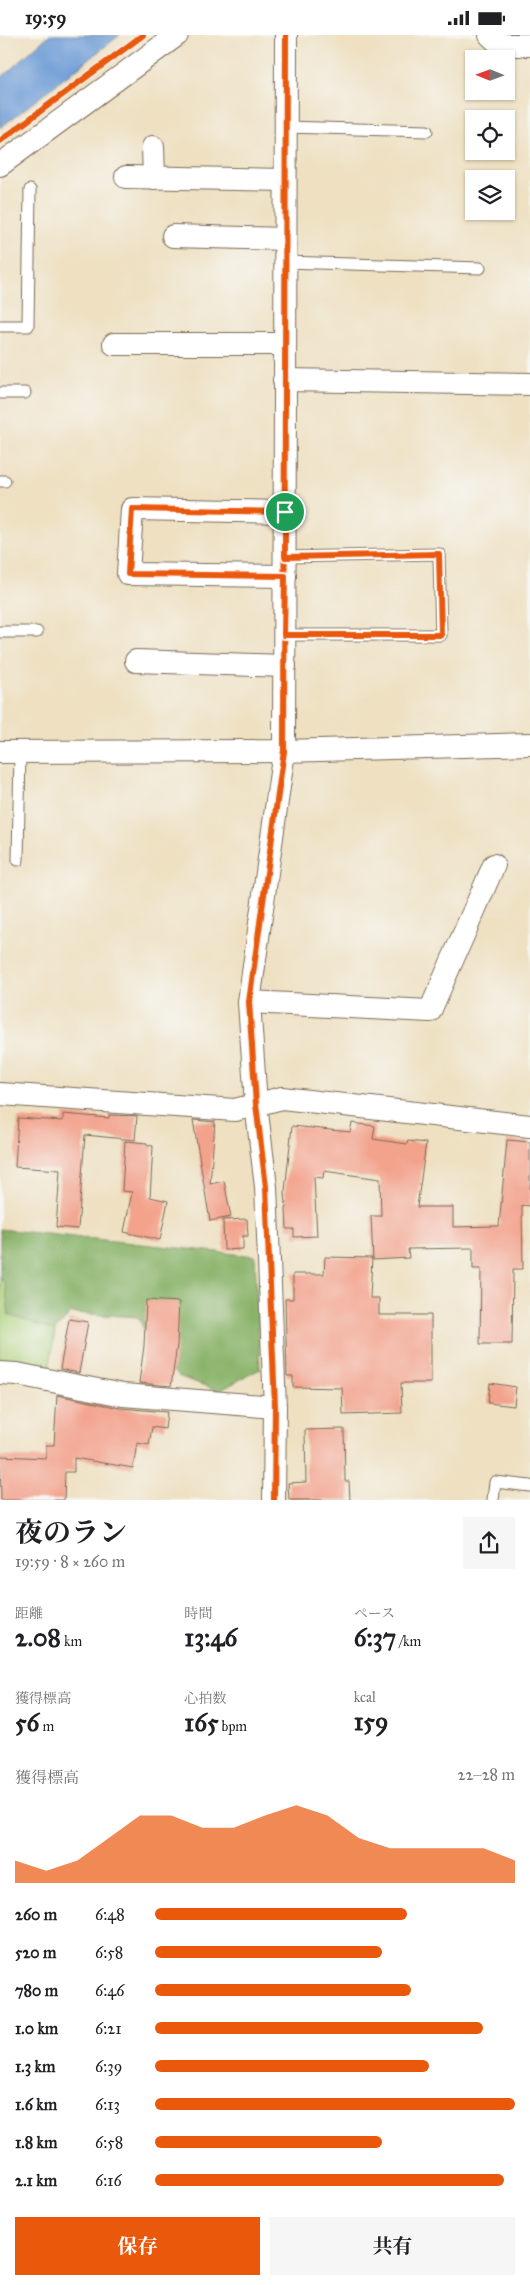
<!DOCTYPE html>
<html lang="ja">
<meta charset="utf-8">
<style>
body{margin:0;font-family:"IM FELL Great Primer","Noto Serif JP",serif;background:#f6f6f6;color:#202124;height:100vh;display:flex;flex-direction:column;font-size:19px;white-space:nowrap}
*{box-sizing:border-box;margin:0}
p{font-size:16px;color:#757577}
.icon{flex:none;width:28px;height:28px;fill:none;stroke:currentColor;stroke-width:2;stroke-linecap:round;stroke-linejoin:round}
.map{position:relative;height:1465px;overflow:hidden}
.side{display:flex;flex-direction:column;background:#fff;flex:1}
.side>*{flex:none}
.needle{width:32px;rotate:271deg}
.tools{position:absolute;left:465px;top:15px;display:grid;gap:10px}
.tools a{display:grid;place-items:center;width:50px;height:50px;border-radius:0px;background:#fff;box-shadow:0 1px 4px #0004;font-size:25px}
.pin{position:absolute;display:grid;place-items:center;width:42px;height:42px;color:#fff;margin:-21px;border:2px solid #fff;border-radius:50%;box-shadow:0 1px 5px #0007}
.round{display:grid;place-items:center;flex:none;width:52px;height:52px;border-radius:0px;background:#f6f6f6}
.overview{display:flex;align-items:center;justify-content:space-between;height:85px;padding:0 15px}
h1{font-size:28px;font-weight:700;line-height:38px}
.figures{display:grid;grid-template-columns:repeat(3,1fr);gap:8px;height:85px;padding:5px 15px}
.figures div{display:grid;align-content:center}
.figures b{font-size:25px;font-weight:700}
.figures small{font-size:14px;font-weight:400}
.figures p{font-size:14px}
.chart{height:140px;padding:10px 15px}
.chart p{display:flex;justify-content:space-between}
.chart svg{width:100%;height:90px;margin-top:5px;fill:#ea580c;opacity:.7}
.button{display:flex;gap:10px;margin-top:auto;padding:10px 15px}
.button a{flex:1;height:58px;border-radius:0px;background:#ea580c;color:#fff;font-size:20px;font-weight:700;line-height:58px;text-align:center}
.button a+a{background:#f6f6f6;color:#202124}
ul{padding:0 15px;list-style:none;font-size:16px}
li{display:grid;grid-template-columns:80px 60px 1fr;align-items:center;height:38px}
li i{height:12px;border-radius:6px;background:#ea580c}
.status{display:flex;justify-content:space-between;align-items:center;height:35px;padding:0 25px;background:#fff;direction:ltr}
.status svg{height:14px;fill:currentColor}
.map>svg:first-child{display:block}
.green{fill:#abcf78;stroke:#737c4b}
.forest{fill:#88b268;stroke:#626e43}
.water{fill:#6f9dd7;stroke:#55647a}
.building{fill:#f3a28c}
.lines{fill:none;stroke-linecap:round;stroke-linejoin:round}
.lane-casing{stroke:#7a6a57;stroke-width:13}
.street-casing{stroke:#7a6a57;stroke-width:24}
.lane{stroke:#fff;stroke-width:11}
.street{stroke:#fff;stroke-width:22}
.cycleway-casing{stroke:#f6f6f2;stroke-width:9}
.cycleway{stroke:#e8590c;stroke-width:6}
.route-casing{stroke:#fff;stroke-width:10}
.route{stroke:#ea580c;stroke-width:6}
</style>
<div class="status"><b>19:59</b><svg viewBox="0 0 49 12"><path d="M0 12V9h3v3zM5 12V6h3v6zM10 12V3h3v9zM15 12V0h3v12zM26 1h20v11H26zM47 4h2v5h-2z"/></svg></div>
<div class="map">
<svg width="530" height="1465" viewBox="0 0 530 1465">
<rect width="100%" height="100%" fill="#f6f6f2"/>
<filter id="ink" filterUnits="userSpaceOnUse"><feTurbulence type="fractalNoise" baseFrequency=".02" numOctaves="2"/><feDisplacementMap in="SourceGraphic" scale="10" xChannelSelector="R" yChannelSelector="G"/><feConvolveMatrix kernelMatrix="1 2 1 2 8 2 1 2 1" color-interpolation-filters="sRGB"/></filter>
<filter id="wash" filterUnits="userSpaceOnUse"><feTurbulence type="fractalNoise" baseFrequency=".0096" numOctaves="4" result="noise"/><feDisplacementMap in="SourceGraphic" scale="20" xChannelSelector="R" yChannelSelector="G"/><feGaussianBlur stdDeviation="1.12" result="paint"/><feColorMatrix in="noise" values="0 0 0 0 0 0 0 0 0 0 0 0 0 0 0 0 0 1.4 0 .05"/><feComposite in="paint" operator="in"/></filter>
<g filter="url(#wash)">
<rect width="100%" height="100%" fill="#eee0c1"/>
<path class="green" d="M0,1242L5,1248L10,1280L55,1296L49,1336L0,1327Z"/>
<path class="forest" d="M0,1194L255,1221L260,1334L219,1356L178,1341L154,1316L138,1282L71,1278L55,1296L9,1280L5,1248L0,1242Z"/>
<path class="water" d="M49,0H120L0,93V44Z"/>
<g id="blocks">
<g class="building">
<path d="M63,1079L109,1083V1080L137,1081L135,1105L85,1100L78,1194L56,1192L60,1135L15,1132L18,1083L63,1086Z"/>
<path d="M193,1085L215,1087L210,1149L224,1146L231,1182L210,1186Z"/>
<path d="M352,1088L375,1091L373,1104L407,1109L408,1106L426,1108L417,1172H453V1192L499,1191L507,1105L530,1107V1171L522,1170L523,1234H513L512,1309H480L481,1234H473V1213L408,1214L409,1223L373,1225L371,1181H381L380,1144L324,1136L323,1143L314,1142L317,1201L294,1202V1194H287L285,1156L292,1091L350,1097Z"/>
<path d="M125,1106L147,1108V1110L153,1111L150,1162L168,1166L160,1205L124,1197L132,1157L122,1156Z"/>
<path d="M247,1184L248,1201H243V1214L224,1215L223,1185Z"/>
<path d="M325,1222L372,1223L370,1263H379V1280H431V1348H401L402,1378L343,1380L342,1353L293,1352V1341H287L285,1264H293V1239H324Z"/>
<path d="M146,1265L179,1267L177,1310L171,1351L139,1348L144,1311Z"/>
<path d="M69,1284L88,1287L79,1338L60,1334Z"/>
<path d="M490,1348L516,1352L514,1371L488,1368Z"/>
<path d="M57,1360L120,1373L167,1377L165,1394L152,1392L149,1410L137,1408L133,1433L74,1423V1437H65L64,1465H1L0,1421L46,1423V1410H54Z"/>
<path d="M344,1394L345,1446H349L350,1465H289L288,1448L306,1447L305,1395Z"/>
</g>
</g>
</g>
<g filter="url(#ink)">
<use href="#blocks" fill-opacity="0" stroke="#7a6a57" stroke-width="1"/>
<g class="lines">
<defs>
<g id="lane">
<path d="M285,92L427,96"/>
<path d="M285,227L480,233"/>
<path d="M0,291H28L30,155"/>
<path d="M0,358H25"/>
<path d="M0,446H5"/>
<path d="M0,597H37"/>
<path d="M284,600H441L439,519L285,522"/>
<path d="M18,825L20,717"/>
<path d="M493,1465L495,1447L530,1451"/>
</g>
<g id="street">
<path d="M490,0L501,10H530"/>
<path d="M153,112L154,143"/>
<path d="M0,130L177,0"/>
<path d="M126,142L285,145"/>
<path d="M173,201L285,204"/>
<path d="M114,309H284"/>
<path d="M284,345L530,349"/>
<path d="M285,477L132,474L128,539L285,541"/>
<path d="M136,626L285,631"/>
<path d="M0,717L284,716L530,709"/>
<path d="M249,967L430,976L494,830"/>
<path d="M0,1059L235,1075L282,1063L530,1091"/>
<path d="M0,1338L17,1339L123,1360L275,1372"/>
<path d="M274,1465L275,1372L266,1152L256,1069L249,967L284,716L286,0"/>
</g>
</defs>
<use href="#lane" class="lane-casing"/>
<use href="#street" class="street-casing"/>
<use href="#lane" class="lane"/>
<use href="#street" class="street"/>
<defs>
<g id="cycleway">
<path d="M0,106L143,0"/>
<path d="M274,1465L275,1372L266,1152L256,1069L249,967L284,716L286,0"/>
</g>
</defs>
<use href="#cycleway" class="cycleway-casing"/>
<use href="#cycleway" class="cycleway"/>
</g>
</g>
<g class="lines" filter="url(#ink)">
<defs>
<path id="route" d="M132,474L285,477V522L439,519L441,600H284L285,541L128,539Z"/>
</defs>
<use href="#route" class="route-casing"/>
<use href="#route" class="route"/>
</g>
</svg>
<div class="tools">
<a><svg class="needle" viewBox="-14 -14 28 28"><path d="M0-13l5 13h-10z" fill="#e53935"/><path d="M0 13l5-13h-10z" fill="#757577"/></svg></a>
<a><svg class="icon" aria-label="locate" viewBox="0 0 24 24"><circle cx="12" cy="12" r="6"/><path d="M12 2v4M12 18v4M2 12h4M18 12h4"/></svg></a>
<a><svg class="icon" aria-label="layers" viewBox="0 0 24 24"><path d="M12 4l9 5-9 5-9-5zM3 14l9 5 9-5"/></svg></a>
</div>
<div class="pin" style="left:285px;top:477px;background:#1e9e55"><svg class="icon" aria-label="arrive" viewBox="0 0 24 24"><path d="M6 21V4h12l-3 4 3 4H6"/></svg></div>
</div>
<section class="side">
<div class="overview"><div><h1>夜のラン</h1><p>19:59 · 8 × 260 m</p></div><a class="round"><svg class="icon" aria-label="share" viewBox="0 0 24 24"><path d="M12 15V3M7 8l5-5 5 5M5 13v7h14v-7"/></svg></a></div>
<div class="figures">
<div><p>距離</p><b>2.08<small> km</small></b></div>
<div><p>時間</p><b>13:46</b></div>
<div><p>ペース</p><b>6:37<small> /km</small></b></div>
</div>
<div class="figures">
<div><p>獲得標高</p><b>56<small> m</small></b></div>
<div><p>心拍数</p><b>165<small> bpm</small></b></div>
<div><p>kcal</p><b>159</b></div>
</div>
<div class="chart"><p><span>獲得標高</span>22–28 m</p>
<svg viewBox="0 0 160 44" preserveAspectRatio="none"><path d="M0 44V33L10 38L20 33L30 22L40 11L50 11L60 17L70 17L80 11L90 6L100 11L110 22L120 27L130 27L140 27L150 27L160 33V44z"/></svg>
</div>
<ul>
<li><b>260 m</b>6:48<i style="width:70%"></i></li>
<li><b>520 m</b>6:58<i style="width:63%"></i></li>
<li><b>780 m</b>6:46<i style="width:71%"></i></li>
<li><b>1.0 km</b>6:21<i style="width:91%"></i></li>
<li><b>1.3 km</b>6:39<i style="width:76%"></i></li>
<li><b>1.6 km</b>6:13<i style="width:100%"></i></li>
<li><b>1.8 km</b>6:58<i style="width:63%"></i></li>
<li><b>2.1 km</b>6:16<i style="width:97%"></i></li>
</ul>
<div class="button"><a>保存</a><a>共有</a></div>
</section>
